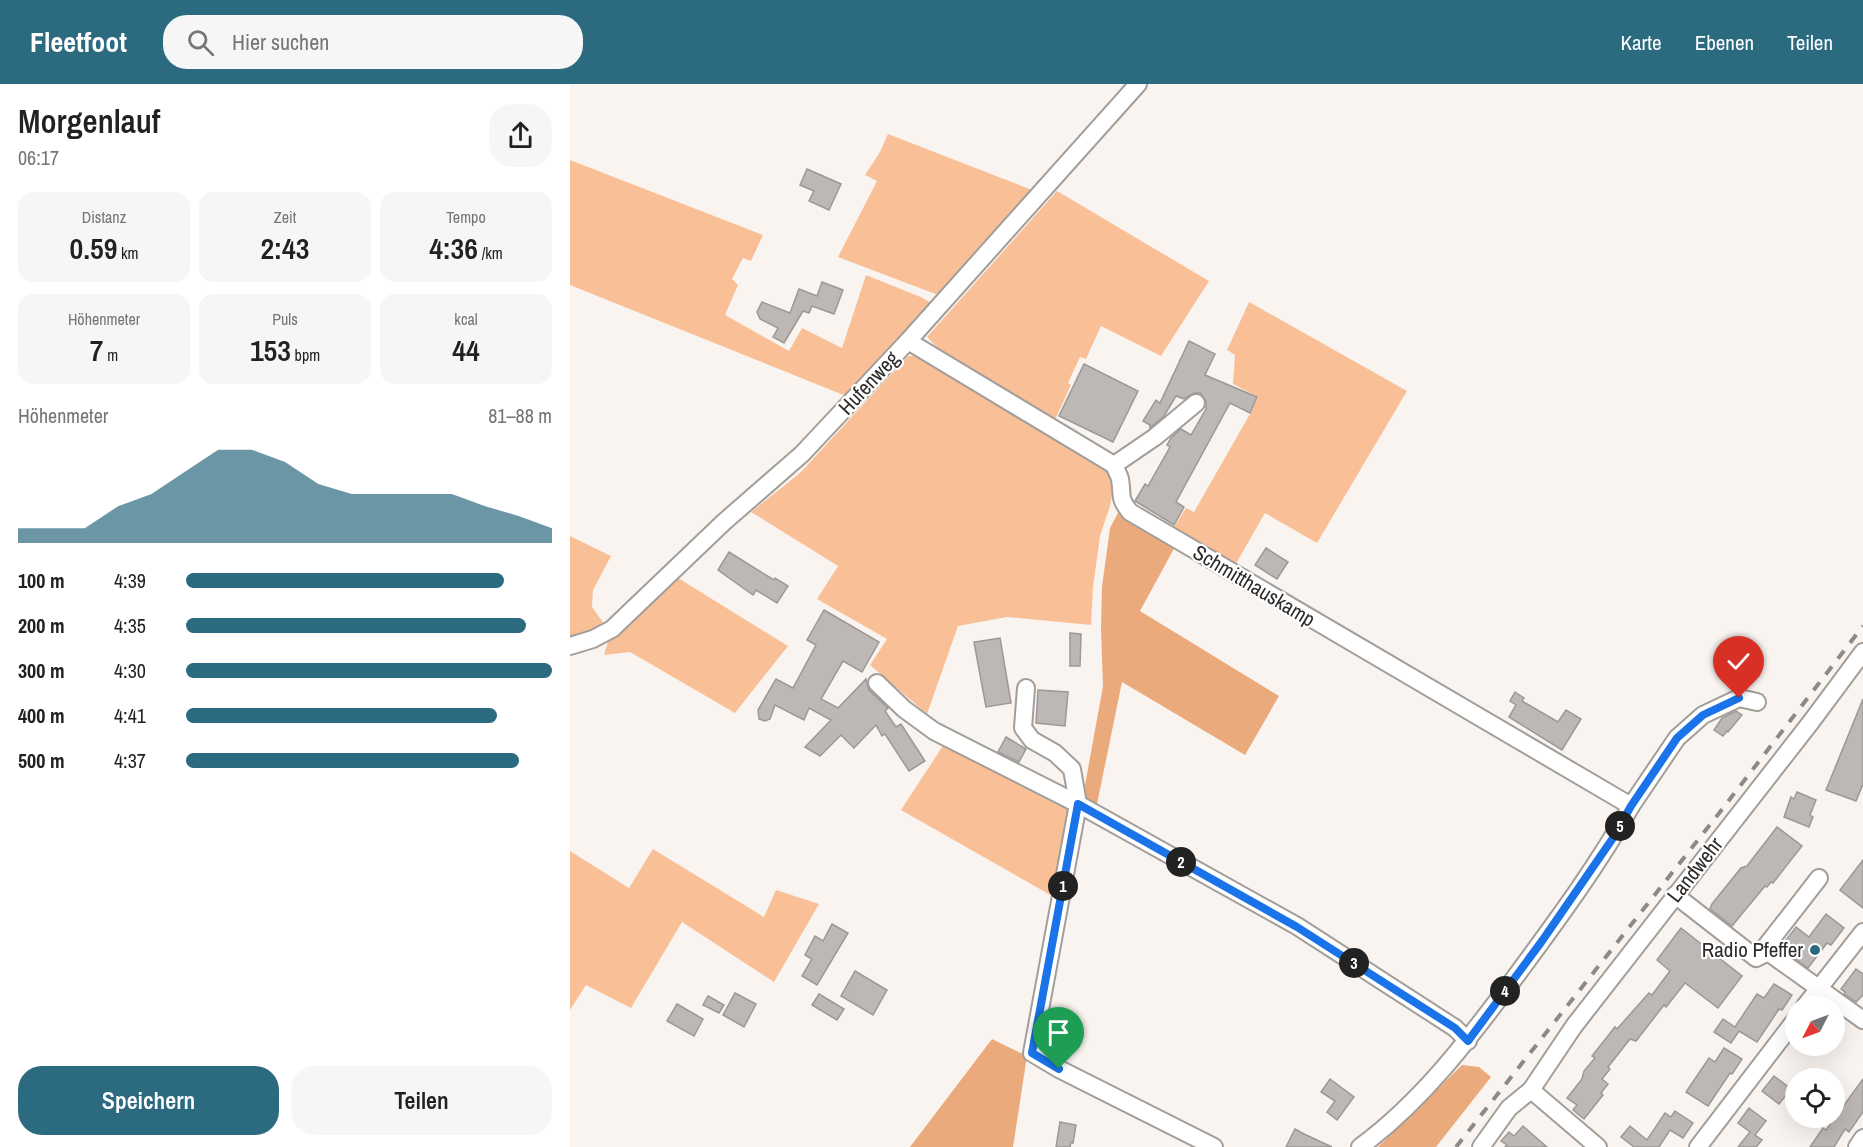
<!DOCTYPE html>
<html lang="de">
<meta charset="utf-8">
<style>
body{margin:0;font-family:"Archivo Narrow",sans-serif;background:#f6f6f6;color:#202124;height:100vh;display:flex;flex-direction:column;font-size:22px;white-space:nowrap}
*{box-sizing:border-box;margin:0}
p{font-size:20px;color:#757577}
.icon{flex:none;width:33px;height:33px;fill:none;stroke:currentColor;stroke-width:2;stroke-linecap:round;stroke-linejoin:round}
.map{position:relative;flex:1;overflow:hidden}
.panel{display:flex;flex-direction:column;background:#fff;width:570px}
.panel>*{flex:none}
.needle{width:39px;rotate:228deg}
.tools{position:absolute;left:1215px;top:912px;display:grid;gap:12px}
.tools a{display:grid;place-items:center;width:60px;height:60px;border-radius:50%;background:#fff;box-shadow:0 6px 24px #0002;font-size:30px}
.pin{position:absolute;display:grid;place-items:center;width:51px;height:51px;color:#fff;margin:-62px -26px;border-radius:50% 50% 50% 0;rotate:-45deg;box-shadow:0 0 6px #0007}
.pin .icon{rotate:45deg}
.km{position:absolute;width:30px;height:30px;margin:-15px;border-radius:50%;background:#222;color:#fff;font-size:16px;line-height:30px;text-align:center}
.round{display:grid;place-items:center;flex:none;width:63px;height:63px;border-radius:24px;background:#f6f6f6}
.overview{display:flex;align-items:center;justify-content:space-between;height:102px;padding:0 18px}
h1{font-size:33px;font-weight:600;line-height:45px}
.figures{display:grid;grid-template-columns:repeat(3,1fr);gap:9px;height:102px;padding:6px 18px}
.figures div{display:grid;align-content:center;border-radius:15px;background:#f6f6f6;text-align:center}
.figures b{font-size:30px;font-weight:600}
.figures small{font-size:16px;font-weight:400}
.figures p{font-size:16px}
.chart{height:168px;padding:12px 18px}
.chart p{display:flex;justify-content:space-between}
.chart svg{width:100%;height:108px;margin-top:6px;fill:#2c6a80;opacity:.7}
.action{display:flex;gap:12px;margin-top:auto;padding:12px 18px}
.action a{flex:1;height:69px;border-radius:24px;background:#2c6a80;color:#fff;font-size:24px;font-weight:600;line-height:69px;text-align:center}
.action a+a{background:#f6f6f6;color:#202124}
ul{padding:0 18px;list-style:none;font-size:20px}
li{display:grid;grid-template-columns:96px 72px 1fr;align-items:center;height:45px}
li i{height:15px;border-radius:8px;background:#2c6a80}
header{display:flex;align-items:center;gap:36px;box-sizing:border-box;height:84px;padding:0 30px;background:#2c6a80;color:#fff}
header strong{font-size:28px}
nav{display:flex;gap:33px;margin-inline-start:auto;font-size:21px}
.search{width:420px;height:54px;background:#f6f6f6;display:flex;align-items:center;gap:15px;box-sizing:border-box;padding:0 21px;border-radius:24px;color:#757577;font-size:22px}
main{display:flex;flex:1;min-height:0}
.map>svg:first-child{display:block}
.green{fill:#f9c098}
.forest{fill:#ebaa7b}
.building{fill:#bdb8b5;stroke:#9d9895;stroke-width:1.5}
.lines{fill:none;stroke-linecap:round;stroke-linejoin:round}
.minor-casing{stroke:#a29e9a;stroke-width:20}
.minor{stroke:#fff;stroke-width:16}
.rail{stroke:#8c8986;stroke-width:4;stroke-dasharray:10 10;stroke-linecap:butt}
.route-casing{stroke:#fff;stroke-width:12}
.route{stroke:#1a73e8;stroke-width:8}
.poi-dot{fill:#2c6a80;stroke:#fff;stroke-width:2}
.labels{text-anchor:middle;stroke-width:4.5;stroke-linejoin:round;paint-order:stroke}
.street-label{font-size:21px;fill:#2d2b2a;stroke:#fff}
.poi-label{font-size:21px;fill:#2d2b2a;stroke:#fff;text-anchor:end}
</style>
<header>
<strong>Fleetfoot</strong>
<div class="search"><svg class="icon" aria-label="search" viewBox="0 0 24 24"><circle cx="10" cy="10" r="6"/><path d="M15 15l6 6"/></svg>Hier suchen</div>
<nav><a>Karte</a><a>Ebenen</a><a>Teilen</a></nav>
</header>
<main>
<section class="panel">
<div class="overview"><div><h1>Morgenlauf</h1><p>06:17</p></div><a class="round"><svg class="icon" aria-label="share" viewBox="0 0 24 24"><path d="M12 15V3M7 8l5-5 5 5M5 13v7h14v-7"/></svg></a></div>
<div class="figures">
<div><p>Distanz</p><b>0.59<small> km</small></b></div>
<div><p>Zeit</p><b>2:43</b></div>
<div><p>Tempo</p><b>4:36<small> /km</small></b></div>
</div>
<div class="figures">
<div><p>Höhenmeter</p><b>7<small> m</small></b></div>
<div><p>Puls</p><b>153<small> bpm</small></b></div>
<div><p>kcal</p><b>44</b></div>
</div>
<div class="chart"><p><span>Höhenmeter</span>81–88 m</p>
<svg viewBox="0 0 160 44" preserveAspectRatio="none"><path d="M0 44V38L10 38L20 38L30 29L40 24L50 15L60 6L70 6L80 11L90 20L100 24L110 24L120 24L130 24L140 29L150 33L160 38V44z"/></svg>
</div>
<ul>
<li><b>100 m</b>4:39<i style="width:87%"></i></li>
<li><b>200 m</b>4:35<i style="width:93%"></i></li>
<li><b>300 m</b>4:30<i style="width:100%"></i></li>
<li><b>400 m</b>4:41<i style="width:85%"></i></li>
<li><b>500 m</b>4:37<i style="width:91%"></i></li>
</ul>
<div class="action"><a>Speichern</a><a>Teilen</a></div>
</section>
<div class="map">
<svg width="1293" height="1063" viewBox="0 0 1293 1063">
<rect width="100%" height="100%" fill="#f9f4f0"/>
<g class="green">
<path d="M318,50L462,106L368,211L268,173L307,97L295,91L310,68Z"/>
<path d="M0,76L193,151L181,177L173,174L162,195L168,201L155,231L219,267L232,244L272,264L296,191L353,214L361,219L276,312L0,201Z"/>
<path d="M487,107L639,197L591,272L531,242L516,275L510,273L498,299L501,301L484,338L382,279L357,253Z"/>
<path d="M679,218L837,307L747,459L695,429L664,483L602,446L616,424L624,428L680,330L688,313L663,300L665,271L657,266Z"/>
<path d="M338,272H352L533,379L545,394L540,422L530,452L523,503L521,541L437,533L388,542L357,630L300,581L317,555L247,515L268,482L181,428L230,389Z"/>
<path d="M0,452L41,472L23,506L22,523L35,541L21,551L0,553Z"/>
<path d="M108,494L218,562L165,629L60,568L34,571L38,558Z"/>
<path d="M376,657L500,723L484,813L331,726Z"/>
<path d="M83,765L194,833L206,806L249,820L204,898L112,838L61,924L16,901L0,926V767L59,804Z"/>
</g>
<g class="forest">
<path d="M549,427L606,461L570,527L709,612L675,671L552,598L526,725L512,718L533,602L531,545L532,503L540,444Z"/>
<path d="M422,955L457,972L443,1063H340Z"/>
<path d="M892,981L909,983L921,993L866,1063H808Z"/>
</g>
<g class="building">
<path d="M237,85L271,100L259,126L239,117L244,107L230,101Z"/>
<path d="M252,198L273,206L264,230L242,222L239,229L233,227L214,259L203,253L208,244L190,235L187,228L192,218L220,229L229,205L247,212Z"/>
<path d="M619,257L645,270L635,291L687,313L680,329L660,319L606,418L614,423L604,441L565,417L575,400L578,402L600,363L597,361L601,354L611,345L621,351L636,325V317L630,309H624L614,315L606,312L594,332L580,344V341L573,337L586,316L590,319Z"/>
<path d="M514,280L568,307L543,358L489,332Z"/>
<path d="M696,464L718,478L707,495L685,481Z"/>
<path d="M159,468L204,496L205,494L218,502L207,519L186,506L183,511L148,486Z"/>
<path d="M254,526L309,558L292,588L273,577L251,615L268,624L296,595L299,606L318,624L315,627L326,643L331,640L355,677L339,687L315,650L312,652L306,641L284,664L271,651L250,672L235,663L261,636L239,624L234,636L205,621L200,635L195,637L189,635L188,626L206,595L223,604L246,561L237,556Z"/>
<path d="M500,549L511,550L510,582H500Z"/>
<path d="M430,554L441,619L416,623L404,558Z"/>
<path d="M468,606L498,608L495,642L466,639Z"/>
<path d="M945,608L954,614L952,617L988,638L996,626L1011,635L992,666L939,633L946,621L940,617Z"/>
<path d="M1293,615V700L1286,717L1256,706Z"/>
<path d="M1166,627L1172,631L1158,648L1157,647L1153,652L1144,646L1152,634Z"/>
<path d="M436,653L456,665L449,678L428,668Z"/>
<path d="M1227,708L1246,716L1240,731L1243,733L1239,743L1214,733L1221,713L1224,715Z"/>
<path d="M1207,743L1232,762L1203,799L1201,798L1197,803L1195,802L1162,842L1140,825L1142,820L1171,784L1177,782Z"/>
<path d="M1293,776V824L1270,806Z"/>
<path d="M1256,830L1274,844L1261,861L1257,859L1238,884L1210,864L1226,843L1239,853Z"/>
<path d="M262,840L278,849L247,901L232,892L242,875L235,871L245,852L253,857Z"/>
<path d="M1111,844L1172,892L1148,924L1115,899L1096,923L1094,921L1066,957L1060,955L1038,983L1040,985L1032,995L1038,1000L1031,1009L1033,1011L1014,1035L1003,1026L1007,1021L997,1014L1012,995L1014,987L1025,974L1022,972L1045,943L1047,945L1079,909L1082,911L1100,887L1087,876Z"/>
<path d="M1286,885L1293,890V911L1286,918L1274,910L1275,908L1271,905Z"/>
<path d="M285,887L317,906L303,931L271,912Z"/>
<path d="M1204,900L1222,911L1212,926L1209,925L1187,958L1169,947L1161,959L1144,948L1153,935L1165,943L1187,910L1194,914Z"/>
<path d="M165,909L186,920L174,943L153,931Z"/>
<path d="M249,910L274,925L267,936L242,921Z"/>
<path d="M138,912L154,921L149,929L133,921Z"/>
<path d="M107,920L133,935L124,952L97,937Z"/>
<path d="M1154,964L1172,975L1162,990L1160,989L1138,1022L1116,1008L1139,974L1145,978Z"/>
<path d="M1204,992L1221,1005L1209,1020L1192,1007Z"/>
<path d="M760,995L784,1013L767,1036L757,1028L765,1017L751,1008Z"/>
<path d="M1293,995V1028L1279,1048L1275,1045L1264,1063H1240L1253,1044L1256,1046Z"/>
<path d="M1179,1024L1196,1037L1185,1051L1192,1056L1186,1063H1168L1180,1048L1168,1039Z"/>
<path d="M1105,1027L1123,1039L1113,1054L1100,1046L1089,1063H1064L1051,1053L1060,1042L1077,1056L1095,1029L1101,1033Z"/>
<path d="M490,1038L506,1041L503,1059L501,1058L500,1063H486Z"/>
<path d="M953,1042L962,1050L977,1063H935L937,1061L931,1057L939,1048L944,1052Z"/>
<path d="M725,1045L734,1050L762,1063H716Z"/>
</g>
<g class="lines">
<defs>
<g id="minor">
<path d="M338,257L544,381C546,386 549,391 550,395C553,412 548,413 560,428L1061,722C1028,781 988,835 949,888C901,952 854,1016 790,1063"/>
<path d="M544,381L585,353L626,319"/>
<path d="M0,562L23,555L42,545L154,438L232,370L338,257L568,0"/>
<path d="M307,599L334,625L364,647L508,720L727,842L885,944L898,957"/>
<path d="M456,604L453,644L462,656L485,669L502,685L508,720L462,969L489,985L644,1063"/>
<path d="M1061,722L1107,654L1133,631L1169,614L1187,618"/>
<path d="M1105,811L1186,874L1198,868L1293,936"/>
<path d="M1194,870L1193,866L1249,794"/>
<path d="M1235,922L1293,848"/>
<path d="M961,1006L1028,1063"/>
<path d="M911,1063L939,1024L961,1006L1004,942L1241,638L1293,568"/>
<path d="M1128,1063L1226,935"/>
<path d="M1287,1063L1293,1054"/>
</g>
</defs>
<use href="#minor" class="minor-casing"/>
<use href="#minor" class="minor"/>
<path class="rail" d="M886,1063L1150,728L1293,542"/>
</g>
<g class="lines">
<defs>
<path id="route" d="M489,985L462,969L508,720L727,843L885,944L898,957L972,857L1043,754L1061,722L1107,654L1133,631L1169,614"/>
</defs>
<use href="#route" class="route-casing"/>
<use href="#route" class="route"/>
</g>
<circle class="poi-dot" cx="1245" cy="866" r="6"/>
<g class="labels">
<g class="street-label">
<text transform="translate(299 299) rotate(-47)" y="7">Hufenweg</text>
<text transform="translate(684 502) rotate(31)" y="7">Schmitthauskamp</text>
<text transform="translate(1125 786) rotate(-52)" y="7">Landwehr</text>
</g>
<g class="poi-label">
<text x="1233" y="873">Radio Pfeffer</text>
</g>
</g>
</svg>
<div class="tools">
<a><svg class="needle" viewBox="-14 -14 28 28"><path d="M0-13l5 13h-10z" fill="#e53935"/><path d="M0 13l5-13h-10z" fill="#757577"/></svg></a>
<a><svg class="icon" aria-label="locate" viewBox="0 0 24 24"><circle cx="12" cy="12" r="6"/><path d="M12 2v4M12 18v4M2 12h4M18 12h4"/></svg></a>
</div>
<div class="pin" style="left:489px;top:985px;background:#1e9e55"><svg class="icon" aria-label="arrive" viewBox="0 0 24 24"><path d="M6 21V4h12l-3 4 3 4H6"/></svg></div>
<div class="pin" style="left:1169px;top:614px;background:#d93025"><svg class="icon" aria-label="check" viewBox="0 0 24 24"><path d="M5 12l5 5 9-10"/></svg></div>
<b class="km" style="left:493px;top:802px">1</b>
<b class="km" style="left:611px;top:778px">2</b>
<b class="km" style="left:784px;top:879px">3</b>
<b class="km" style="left:935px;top:907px">4</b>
<b class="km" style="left:1050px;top:742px">5</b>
</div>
</main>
